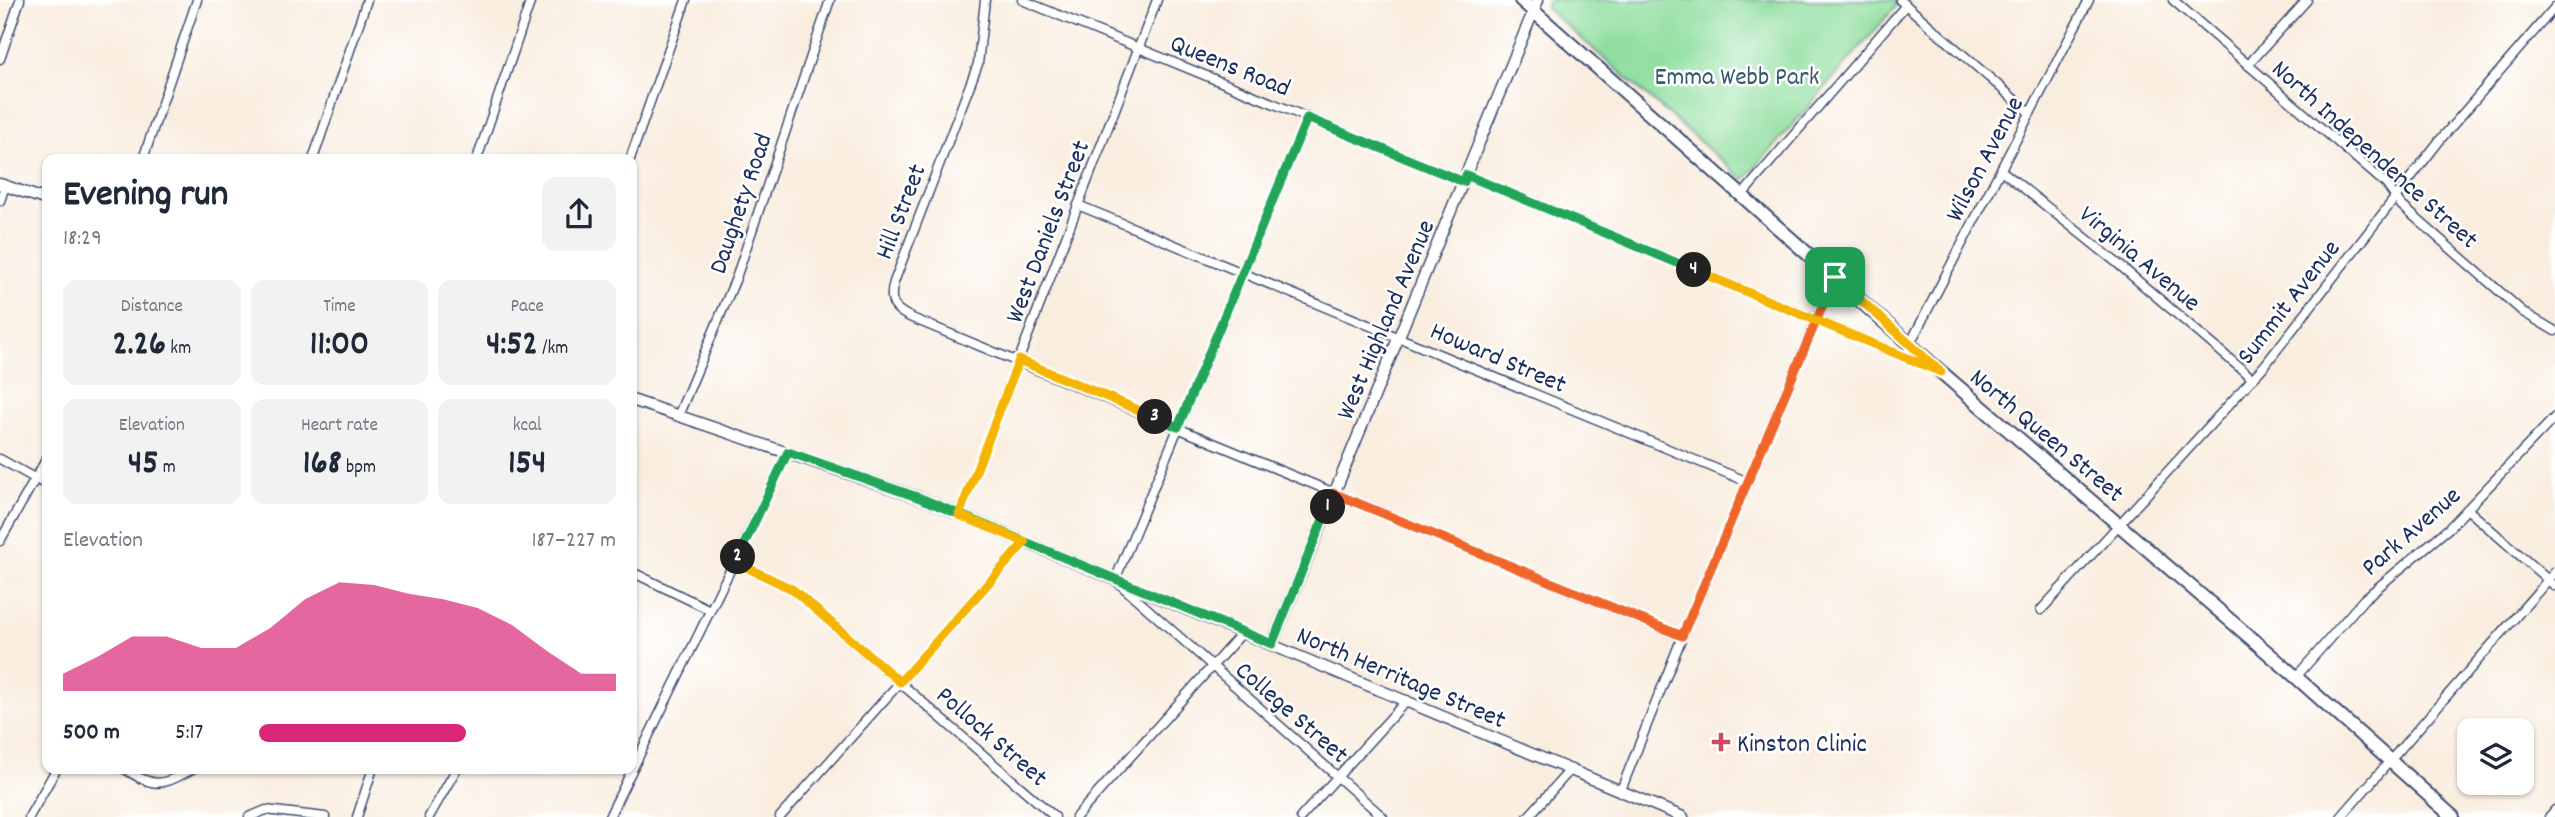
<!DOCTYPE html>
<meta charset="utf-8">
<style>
body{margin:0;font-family:Dekko,sans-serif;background:#f2f2f3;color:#1f2937;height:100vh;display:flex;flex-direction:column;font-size:26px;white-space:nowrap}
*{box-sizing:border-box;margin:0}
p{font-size:23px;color:#747a83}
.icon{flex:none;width:38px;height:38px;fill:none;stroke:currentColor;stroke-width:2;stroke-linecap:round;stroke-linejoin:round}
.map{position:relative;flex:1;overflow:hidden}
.drawer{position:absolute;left:42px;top:154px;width:595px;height:620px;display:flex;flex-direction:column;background:#fff;border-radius:14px;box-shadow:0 2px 5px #0004}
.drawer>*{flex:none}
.buttons{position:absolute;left:2457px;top:718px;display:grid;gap:14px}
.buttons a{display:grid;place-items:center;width:77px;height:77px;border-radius:14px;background:#fff;box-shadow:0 2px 5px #0004;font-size:35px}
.pin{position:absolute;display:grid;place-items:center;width:60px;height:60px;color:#fff;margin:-30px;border-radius:14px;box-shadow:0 4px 10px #0006}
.km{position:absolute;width:35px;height:35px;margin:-18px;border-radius:50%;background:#222;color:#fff;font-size:19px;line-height:35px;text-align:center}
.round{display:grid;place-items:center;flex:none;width:74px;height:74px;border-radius:14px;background:#f2f2f3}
.overview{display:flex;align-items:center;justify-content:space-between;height:119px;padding:0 21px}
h1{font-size:38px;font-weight:800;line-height:52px}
.figures{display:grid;grid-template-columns:repeat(3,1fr);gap:10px;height:119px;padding:7px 21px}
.figures div{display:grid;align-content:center;border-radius:14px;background:#f2f2f3;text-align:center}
.figures b{font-size:35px;font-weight:800}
.figures small{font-size:19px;font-weight:400}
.figures p{font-size:19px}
.chart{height:196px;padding:14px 21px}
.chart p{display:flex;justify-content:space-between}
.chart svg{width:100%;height:126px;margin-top:7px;fill:#db2777;opacity:.7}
ul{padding:0 21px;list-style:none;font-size:23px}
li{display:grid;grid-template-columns:112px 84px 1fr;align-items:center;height:52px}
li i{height:18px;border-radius:9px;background:#db2777}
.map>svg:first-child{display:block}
.green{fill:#8ede9e;stroke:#54867e;stroke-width:2}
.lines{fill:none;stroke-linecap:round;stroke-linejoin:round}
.minor-casing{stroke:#3c4c71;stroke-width:11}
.tertiary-casing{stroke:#3c4c71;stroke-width:13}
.secondary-casing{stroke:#3c4c71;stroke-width:16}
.minor{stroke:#fff;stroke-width:8}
.tertiary{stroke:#fff;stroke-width:10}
.secondary{stroke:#fff;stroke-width:12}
.split-1-casing{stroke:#fff;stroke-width:14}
.split-2-casing{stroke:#fff;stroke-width:14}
.split-3-casing{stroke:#fff;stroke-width:14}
.split-4-casing{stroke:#fff;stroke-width:14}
.split-5-casing{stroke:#fff;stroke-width:14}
.split-1{stroke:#f0652b;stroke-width:9}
.split-2{stroke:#22a559;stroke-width:9}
.split-3{stroke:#f5b400;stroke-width:9}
.split-4{stroke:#22a559;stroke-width:9}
.split-5{stroke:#f5b400;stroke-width:9}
.poi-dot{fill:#d1495b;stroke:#fff;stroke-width:2.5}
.labels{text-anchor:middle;stroke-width:5;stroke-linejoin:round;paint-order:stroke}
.street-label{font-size:26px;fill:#1b2f5e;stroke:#fff}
.park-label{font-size:26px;fill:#385b6e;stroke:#fff}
.poi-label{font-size:26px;fill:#1b2f5e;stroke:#fff;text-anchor:start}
</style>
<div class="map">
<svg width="2555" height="817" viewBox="0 0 2555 817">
<rect width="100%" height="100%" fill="#fff"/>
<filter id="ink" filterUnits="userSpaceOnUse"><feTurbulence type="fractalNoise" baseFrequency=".0143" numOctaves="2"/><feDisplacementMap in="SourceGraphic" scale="14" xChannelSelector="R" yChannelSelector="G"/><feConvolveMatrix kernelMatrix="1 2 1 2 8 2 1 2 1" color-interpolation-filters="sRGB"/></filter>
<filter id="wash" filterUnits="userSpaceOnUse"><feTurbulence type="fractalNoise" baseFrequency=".00686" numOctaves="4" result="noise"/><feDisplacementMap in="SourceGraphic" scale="28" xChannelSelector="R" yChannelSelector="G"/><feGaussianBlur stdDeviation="1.57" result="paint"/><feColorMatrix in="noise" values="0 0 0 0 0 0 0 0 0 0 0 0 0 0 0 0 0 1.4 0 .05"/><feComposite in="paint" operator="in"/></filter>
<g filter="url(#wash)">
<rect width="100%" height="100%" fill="#f9eddf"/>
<path class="green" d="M1549,0H1893L1898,4L1744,180L1546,8Z"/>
</g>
<g filter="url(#ink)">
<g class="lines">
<defs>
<g id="minor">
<path d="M985,0L978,64L894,282C888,302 894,310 912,318L1682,637"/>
<path d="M1022,0L1464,182"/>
<path d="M1900,0L2030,113"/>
<path d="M2173,0L2386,184L2401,205L2523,312L2555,331"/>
<path d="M0,59L20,0"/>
<path d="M2248,65L2307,0"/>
<path d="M1307,118L1115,580L1383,817"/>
<path d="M143,159L197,0"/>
<path d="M313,159L367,0"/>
<path d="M477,159L531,0"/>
<path d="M630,159L686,0"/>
<path d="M2001,170L2117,263L2253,379"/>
<path d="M1466,175L1932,368"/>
<path d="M1742,195L1906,5"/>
<path d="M0,201L5,186"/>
<path d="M1078,205L1748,482"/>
<path d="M1914,336L2089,0"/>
<path d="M678,416L736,278L830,0"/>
<path d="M0,459L47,485"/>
<path d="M2467,509L2555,586"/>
<path d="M959,515L1157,0"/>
<path d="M0,541L47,458"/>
<path d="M735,562L792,589L1055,817"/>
<path d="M632,572L710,610"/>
<path d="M2041,610L2265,365L2440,140L2555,7"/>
<path d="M2296,677L2364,599L2449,528L2555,417"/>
<path d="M123,768C156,789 161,786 194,768"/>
<path d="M1621,790L1682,637L1834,277"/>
<path d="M29,817L57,768"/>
<path d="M249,817L266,810L325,817"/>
<path d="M357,817L373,768"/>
<path d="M429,817L457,768"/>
<path d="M609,817L788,452"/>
<path d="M780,817L1025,542"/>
<path d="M1076,817L1243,632"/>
<path d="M1301,817L1407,700"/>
<path d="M1528,817L1571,769"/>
<path d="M2341,817L2555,572"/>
<path d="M2549,817L2555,810"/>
</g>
<g id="tertiary">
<path d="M0,184L47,200"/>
<path d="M632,400L920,498L1683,817"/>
<path d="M1272,644L1538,0"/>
</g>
<path id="secondary" d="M1521,0L1941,372L2296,677L2453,817"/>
</defs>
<use href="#minor" class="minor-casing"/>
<use href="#tertiary" class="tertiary-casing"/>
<use href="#secondary" class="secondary-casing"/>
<use href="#minor" class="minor"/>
<use href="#tertiary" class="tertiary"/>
<use href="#secondary" class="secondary"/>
</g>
</g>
<g class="lines" filter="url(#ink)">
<defs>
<path id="split-1" d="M1328,507L1333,493L1682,636L1835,277"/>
<path id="split-2" d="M738,557L788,452L920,498L1272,644L1328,507"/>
<path id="split-3" d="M738,557L735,562L792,589L900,682L1025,542L959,515L1019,360L1155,417"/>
<path id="split-4" d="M1155,417L1178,427L1307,118L1464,182L1466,175L1694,270"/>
<path id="split-5" d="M1694,270L1941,372L1835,277"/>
</defs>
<use href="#split-1" class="split-1-casing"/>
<use href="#split-2" class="split-2-casing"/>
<use href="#split-3" class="split-3-casing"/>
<use href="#split-4" class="split-4-casing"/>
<use href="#split-5" class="split-5-casing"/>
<use href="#split-1" class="split-1"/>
<use href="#split-2" class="split-2"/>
<use href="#split-3" class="split-3"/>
<use href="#split-4" class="split-4"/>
<use href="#split-5" class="split-5"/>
</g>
<path class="poi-dot" d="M1717.5 731.5h7v7h7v7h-7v7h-7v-7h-7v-7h7z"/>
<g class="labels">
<g class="street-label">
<text transform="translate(1231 64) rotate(22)" y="9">Queens Road</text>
<text transform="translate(2376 153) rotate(42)" y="9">North Independence Street</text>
<text transform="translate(1983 158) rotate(-62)" y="9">Wilson Avenue</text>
<text transform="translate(739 203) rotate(-71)" y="9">Daughety Road</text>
<text transform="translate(899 211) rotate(-69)" y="9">Hill Street</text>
<text transform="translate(1046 231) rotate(-69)" y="9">West Daniels Street</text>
<text transform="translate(2141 257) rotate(40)" y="9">Virginia Avenue</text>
<text transform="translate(2287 301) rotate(-52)" y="9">Summit Avenue</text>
<text transform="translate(1384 319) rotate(-67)" y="9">West Highland Avenue</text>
<text transform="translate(1499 356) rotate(23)" y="9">Howard Street</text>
<text transform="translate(2048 434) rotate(40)" y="9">North Queen Street</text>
<text transform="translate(2410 530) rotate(-41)" y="9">Park Avenue</text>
<text transform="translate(1402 676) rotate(23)" y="9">North Herritage Street</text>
<text transform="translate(1293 711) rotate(41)" y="9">College Street</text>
<text transform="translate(993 735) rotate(41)" y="9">Pollock Street</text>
</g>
<g class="park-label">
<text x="1737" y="84">Emma Webb Park</text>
</g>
<g class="poi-label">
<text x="1737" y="751">Kinston Clinic</text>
</g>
</g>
</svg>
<div class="buttons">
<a><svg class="icon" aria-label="layers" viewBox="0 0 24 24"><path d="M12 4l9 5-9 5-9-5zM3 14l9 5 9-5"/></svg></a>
</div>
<div class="pin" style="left:1835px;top:277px;background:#1e9e55"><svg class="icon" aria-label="arrive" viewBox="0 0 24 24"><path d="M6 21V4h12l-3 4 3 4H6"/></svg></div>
<b class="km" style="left:1328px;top:507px">1</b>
<b class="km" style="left:738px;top:557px">2</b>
<b class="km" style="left:1155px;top:417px">3</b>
<b class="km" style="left:1694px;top:270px">4</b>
<section class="drawer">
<div class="overview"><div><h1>Evening run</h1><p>18:29</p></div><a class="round"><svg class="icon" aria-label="share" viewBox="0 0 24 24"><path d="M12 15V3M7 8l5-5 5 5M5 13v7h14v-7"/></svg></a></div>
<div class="figures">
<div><p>Distance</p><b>2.26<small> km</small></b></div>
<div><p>Time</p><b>11:00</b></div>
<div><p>Pace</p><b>4:52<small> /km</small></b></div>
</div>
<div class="figures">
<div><p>Elevation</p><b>45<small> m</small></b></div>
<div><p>Heart rate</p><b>168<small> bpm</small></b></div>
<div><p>kcal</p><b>154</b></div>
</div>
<div class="chart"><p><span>Elevation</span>187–227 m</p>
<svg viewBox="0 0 160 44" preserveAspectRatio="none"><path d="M0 44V38L10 32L20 25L30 25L40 29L50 29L60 22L70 12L80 6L90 7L100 10L110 12L120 15L130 21L140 30L150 38L160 38V44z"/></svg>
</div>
<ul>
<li><b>500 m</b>5:17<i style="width:58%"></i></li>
</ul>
</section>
</div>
